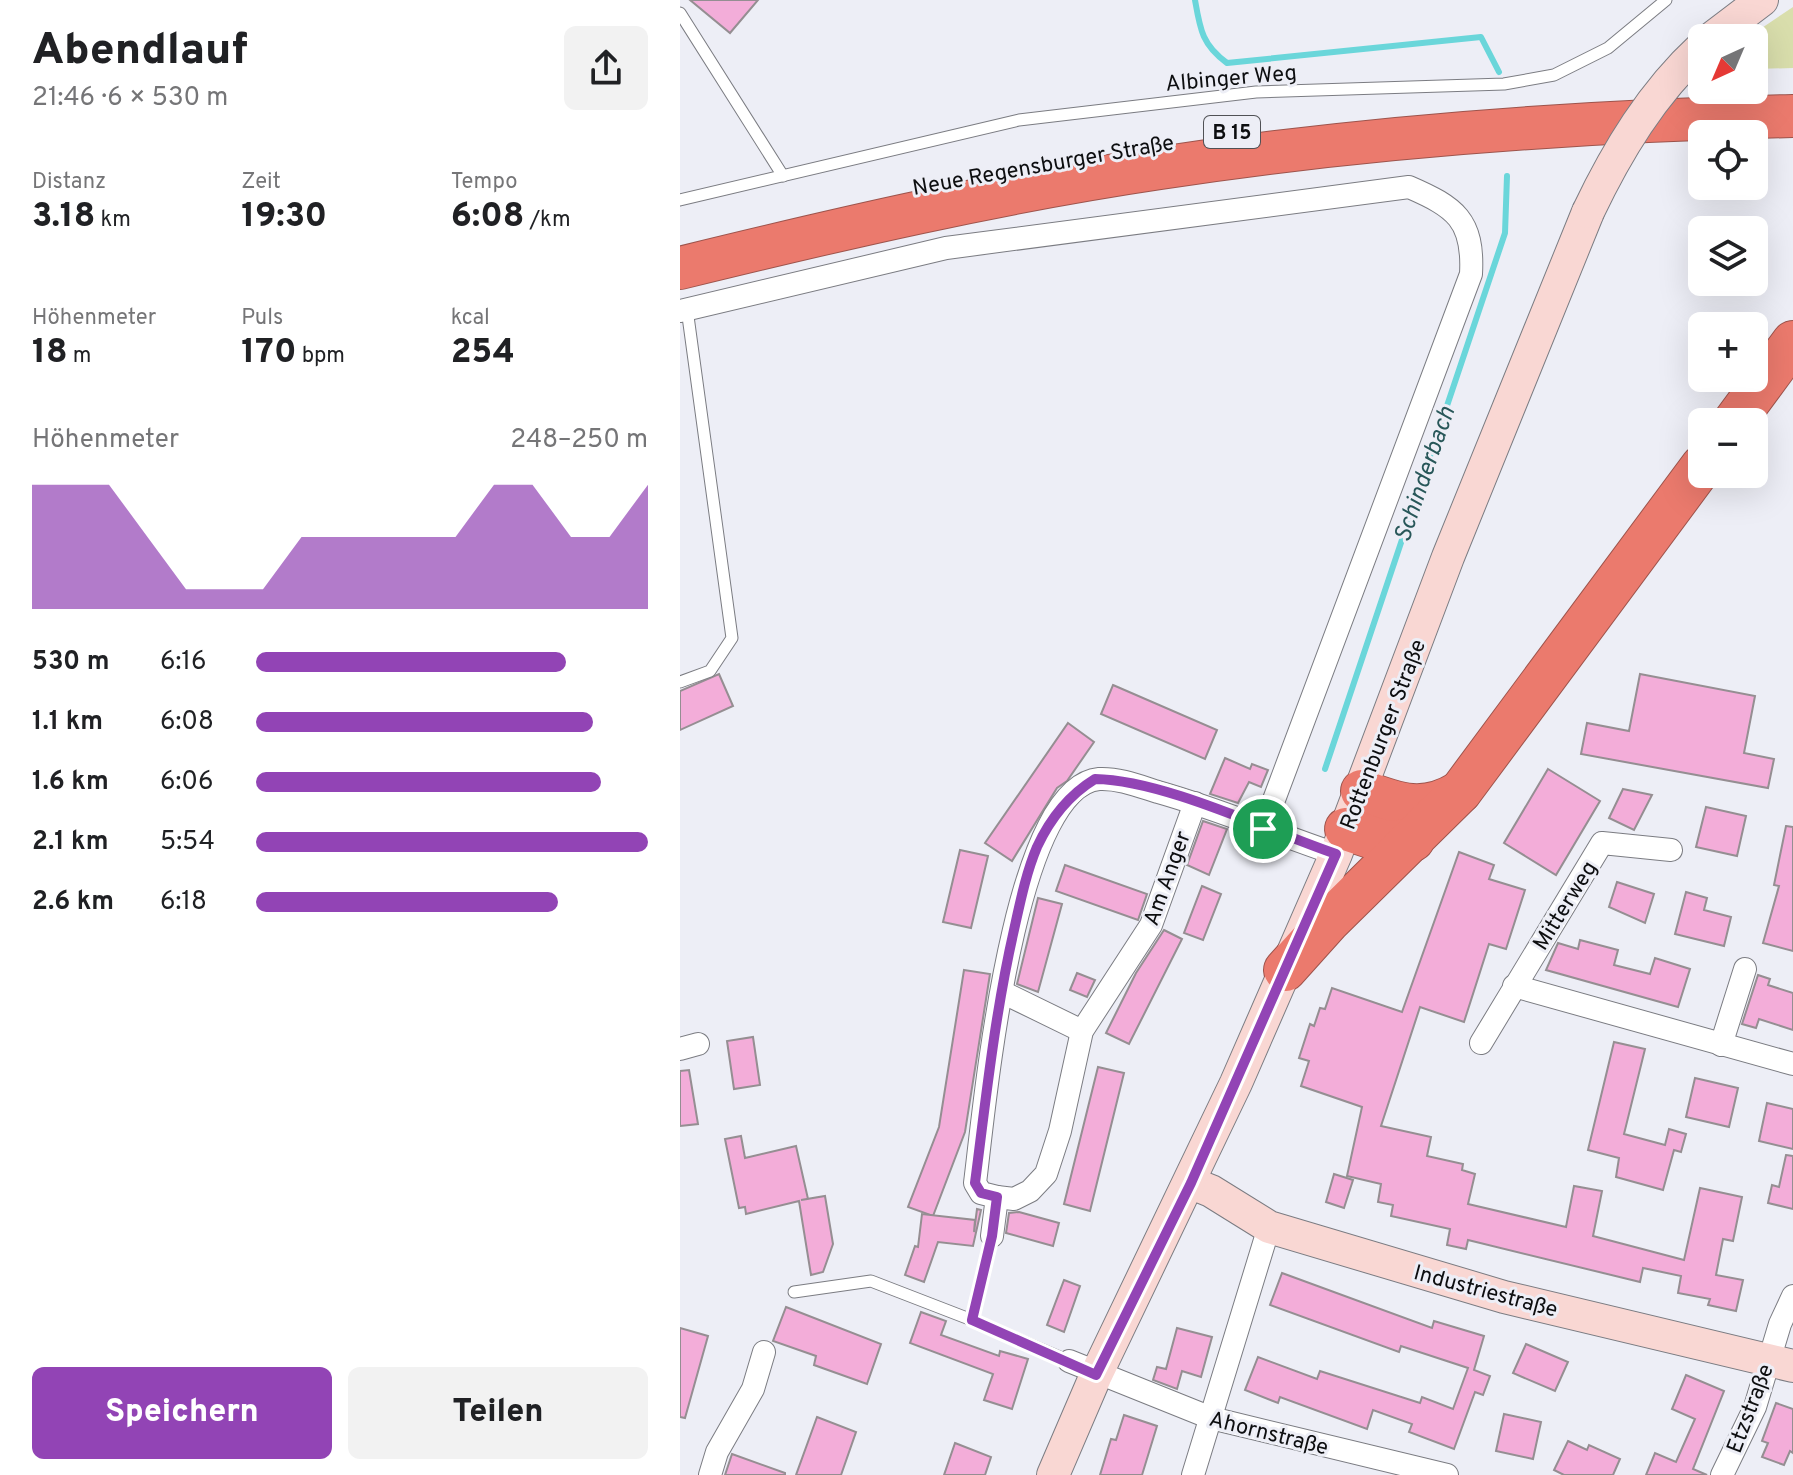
<!DOCTYPE html>
<html lang="de">
<meta charset="utf-8">
<style>
body{margin:0;font-family:Overpass,sans-serif;background:#f2f2f2;color:#202124;height:100vh;display:flex;flex-direction:column;font-size:30px;white-space:nowrap}
*{box-sizing:border-box;margin:0}
p{font-size:26px;color:#757577}
.icon{flex:none;width:44px;height:44px;fill:none;stroke:currentColor;stroke-width:2;stroke-linecap:round;stroke-linejoin:round}
.map{position:relative;flex:1;overflow:hidden}
.panel{display:flex;flex-direction:column;background:#fff;width:680px}
.panel>*{flex:none}
.needle{width:52px;rotate:224deg}
.fabs{position:absolute;left:1008px;top:24px;display:grid;gap:16px}
.fabs a{display:grid;place-items:center;width:80px;height:80px;border-radius:12px;background:#fff;box-shadow:0 8px 32px #0002;font-size:40px}
.pin{position:absolute;display:grid;place-items:center;width:68px;height:68px;color:#fff;margin:-34px;border:4px solid #fff;border-radius:50%;box-shadow:0 2px 8px #0007}
.round{display:grid;place-items:center;flex:none;width:84px;height:84px;border-radius:12px;background:#f2f2f2}
.head{display:flex;align-items:center;justify-content:space-between;height:136px;padding:0 32px}
h1{font-size:44px;font-weight:800;line-height:60px}
.metrics{display:grid;grid-template-columns:repeat(3,1fr);gap:12px;height:136px;padding:8px 32px}
.metrics div{display:grid;align-content:center}
.metrics b{font-size:34px;font-weight:800}
.metrics small{font-size:22px;font-weight:400}
.metrics p{font-size:22px}
.chart{height:224px;padding:16px 32px}
.chart p{display:flex;justify-content:space-between}
.chart svg{width:100%;height:144px;margin-top:8px;fill:#9244b5;opacity:.7}
.action{display:flex;gap:16px;margin-top:auto;padding:16px 32px}
.action a{flex:1;height:92px;border-radius:12px;background:#9244b5;color:#fff;font-size:32px;font-weight:800;line-height:92px;text-align:center}
.action a+a{background:#f2f2f2;color:#202124}
ul{padding:0 32px;list-style:none;font-size:26px}
li{display:grid;grid-template-columns:128px 96px 1fr;align-items:center;height:60px}
li i{height:20px;border-radius:10px;background:#9244b5}
main{display:flex;flex:1;min-height:0}
.map>svg:first-child{display:block}
.green{fill:#d9deac}
.lines{fill:none;stroke-linecap:round;stroke-linejoin:round}
.stream{stroke:#6ad6da;stroke-width:6}
.building{fill:#f3add9;stroke:#958e92;stroke-width:2}
.lane-casing{stroke:#7b7c82;stroke-width:13}
.street-casing{stroke:#7b7c82;stroke-width:24}
.secondary-casing{stroke:#7b7c82;stroke-width:34}
.highway-casing{stroke:#9d544c;stroke-width:44}
.lane{stroke:#fff;stroke-width:11}
.street{stroke:#fff;stroke-width:22}
.secondary{stroke:#f9d7d3;stroke-width:32}
.highway{stroke:#eb7a6d;stroke-width:42}
.secondary-bridge-casing{stroke:#7b7c82;stroke-width:34;stroke-linecap:butt}
.secondary-bridge{stroke:#f9d7d3;stroke-width:32}
.route-casing{stroke:#fff;stroke-width:16}
.route{stroke:#9244b5;stroke-width:10}
.labels{text-anchor:middle;stroke-width:6;stroke-linejoin:round;paint-order:stroke}
.shield{fill:#edeef6;stroke:#505155;stroke-width:2}
.shield-label{font-size:20px;font-weight:bold;fill:#0d0e10}
.street-label{font-size:22px;fill:#0d0e10;stroke:#edeef6}
.water-label{font-size:24px;font-style:italic;fill:#285759;stroke:#edeef6}
</style>
<main>
<section class="panel">
<div class="head"><div><h1>Abendlauf</h1><p>21:46 · 6 × 530 m</p></div><a class="round"><svg class="icon" aria-label="share" viewBox="0 0 24 24"><path d="M12 15V3M7 8l5-5 5 5M5 13v7h14v-7"/></svg></a></div>
<div class="metrics">
<div><p>Distanz</p><b>3.18<small> km</small></b></div>
<div><p>Zeit</p><b>19:30</b></div>
<div><p>Tempo</p><b>6:08<small> /km</small></b></div>
</div>
<div class="metrics">
<div><p>Höhenmeter</p><b>18<small> m</small></b></div>
<div><p>Puls</p><b>170<small> bpm</small></b></div>
<div><p>kcal</p><b>254</b></div>
</div>
<div class="chart"><p><span>Höhenmeter</span>248–250 m</p>
<svg viewBox="0 0 160 44" preserveAspectRatio="none"><path d="M0 44V6L10 6L20 6L30 22L40 38L50 38L60 38L70 22L80 22L90 22L100 22L110 22L120 6L130 6L140 22L150 22L160 6V44z"/></svg>
</div>
<ul>
<li><b>530 m</b>6:16<i style="width:79%"></i></li>
<li><b>1.1 km</b>6:08<i style="width:86%"></i></li>
<li><b>1.6 km</b>6:06<i style="width:88%"></i></li>
<li><b>2.1 km</b>5:54<i style="width:100%"></i></li>
<li><b>2.6 km</b>6:18<i style="width:77%"></i></li>
</ul>
<div class="action"><a>Speichern</a><a>Teilen</a></div>
</section>
<div class="map">
<svg width="1113" height="1475" viewBox="0 0 1113 1475">
<rect width="100%" height="100%" fill="#edeef6"/>
<path class="green" d="M1113,7V68L1074,69V38H1067Z"/>
<g class="lines">
<g class="stream">
<path d="M515,0C520,29 522,45 547,63L801,37L819,72"/>
<path d="M645,769L825,233L827,176"/>
</g>
</g>
<g class="building">
<path d="M10,0H78L50,33Z"/>
<path d="M39,674L53,706L0,730V691Z"/>
<path d="M960,674L1075,696L1064,753L1094,759L1088,788L901,754L907,723L949,731Z"/>
<path d="M433,685L537,730L525,759L421,714Z"/>
<path d="M388,723L414,742L387,781L377,788L332,861L305,843Z"/>
<path d="M545,758L570,769L572,764L588,770L581,787L569,782L558,803L530,794Z"/>
<path d="M868,769L920,801L876,875L824,843Z"/>
<path d="M943,789L972,795L954,830L929,818Z"/>
<path d="M1026,807L1066,816L1057,856L1016,847Z"/>
<path d="M523,821L547,829L529,875L507,865Z"/>
<path d="M1106,826L1113,827V951L1083,943L1099,886L1094,885Z"/>
<path d="M280,850L308,856L291,928L263,922Z"/>
<path d="M779,852L814,865L809,879L845,890L826,949L809,944L784,1022L740,1007L701,1126L751,1137L747,1156L783,1164L782,1170L795,1174L788,1204L886,1227L894,1186L922,1191L913,1236L1004,1260L1020,1188L1062,1197L1053,1241L1043,1239L1036,1275L1063,1280L1056,1311L1028,1305L1030,1299L998,1293L1001,1276L963,1268L960,1282L788,1240L786,1249L767,1245L770,1229L711,1216L713,1205L698,1202L701,1184L667,1176L682,1107L621,1086L629,1061L619,1058L630,1024L634,1026L640,1008L645,1009L652,988L722,1012Z"/>
<path d="M385,865L467,894L458,920L376,891Z"/>
<path d="M937,882L974,894L965,923L929,907Z"/>
<path d="M522,886L541,894L523,940L504,933Z"/>
<path d="M1006,892L1027,898L1024,910L1051,917L1044,946L995,934Z"/>
<path d="M358,898L382,904L358,992L337,984Z"/>
<path d="M484,930L502,939L449,1044L426,1033L456,973Z"/>
<path d="M900,940L938,950L934,965L970,974L975,958L1010,969L998,1007L866,970L878,943L898,949Z"/>
<path d="M284,970L310,974L285,1132L253,1216L228,1207L259,1127Z"/>
<path d="M397,973L415,980L407,997L390,990Z"/>
<path d="M1078,975L1090,979L1088,985L1113,993V1030L1079,1019L1076,1028L1062,1024Z"/>
<path d="M73,1037L80,1085L54,1089L47,1041Z"/>
<path d="M934,1042L965,1049L944,1134L985,1145L989,1129L1006,1134L1001,1152L994,1150L983,1190L936,1177L939,1158L908,1150Z"/>
<path d="M418,1067L444,1073L410,1211L384,1204Z"/>
<path d="M9,1070L18,1124L0,1126V1071Z"/>
<path d="M1015,1078L1058,1088L1049,1127L1006,1117Z"/>
<path d="M1087,1103L1113,1109V1149L1079,1141Z"/>
<path d="M61,1136L65,1158L116,1146L128,1199L121,1200L145,1196L153,1244L143,1272L131,1275L119,1201L66,1214L65,1207L59,1208L45,1139Z"/>
<path d="M1106,1155L1113,1156V1209L1088,1203L1092,1185L1099,1187Z"/>
<path d="M654,1174L673,1180L664,1208L646,1202Z"/>
<path d="M297,1209L301,1210L293,1246L258,1242L244,1282L225,1275L235,1246L238,1247L242,1214L295,1220L294,1232Z"/>
<path d="M339,1212L379,1223L373,1246L326,1233L329,1213Z"/>
<path d="M602,1273L752,1328L754,1321L804,1336L794,1370L810,1376L803,1395L795,1392L774,1449L729,1432L732,1424L693,1410L687,1429L600,1397L598,1403L565,1390L578,1357L637,1379L640,1371L740,1403L742,1397L773,1409L788,1368L721,1346L719,1352L590,1305Z"/>
<path d="M384,1280L400,1286L384,1332L367,1325Z"/>
<path d="M106,1307L201,1344L187,1384L134,1365L136,1356L93,1341Z"/>
<path d="M241,1312L266,1321L261,1335L319,1356L320,1351L348,1359L332,1409L304,1400L313,1374L230,1343Z"/>
<path d="M0,1328L28,1336L5,1418L0,1417Z"/>
<path d="M497,1328L532,1337L521,1377L502,1371L497,1389L473,1380L477,1367L486,1369Z"/>
<path d="M846,1344L888,1362L875,1391L833,1373Z"/>
<path d="M1006,1375L1044,1391L1013,1469L1027,1475H966L975,1453L996,1462L1015,1419L992,1409Z"/>
<path d="M1096,1403L1113,1409V1453L1110,1451L1104,1465L1082,1457L1088,1443L1082,1441Z"/>
<path d="M824,1414L861,1422L853,1459L816,1451Z"/>
<path d="M444,1415L477,1426L462,1475H420L431,1439L436,1440Z"/>
<path d="M137,1417L176,1432L161,1475H116Z"/>
<path d="M888,1441L907,1450L909,1445L940,1459L933,1475H884L874,1470Z"/>
<path d="M275,1443L311,1457L305,1475H264Z"/>
<path d="M52,1454L105,1473V1475H45Z"/>
</g>
<g class="lines">
<defs>
<g id="lane">
<path d="M0,13L103,176"/>
<path d="M0,200L339,120L576,92L824,84L874,75L928,48L986,0"/>
<path d="M0,682L30,671L52,638L7,309"/>
<path d="M312,1236L292,1320L389,1361"/>
<path d="M114,1292L191,1281L292,1320"/>
</g>
<g id="street">
<path d="M0,311L266,248L729,187C775,207 794,220 791,274L583,829"/>
<path d="M834,986L1113,1064"/>
<path d="M322,992L402,1031"/>
<path d="M801,1043L922,843L991,850"/>
<path d="M1041,1045L1065,969"/>
<path d="M0,1049L18,1044"/>
<path d="M317,1197L334,1199L350,1191L366,1174L380,1131L402,1031L471,925L515,803"/>
<path d="M312,1236L317,1197L301,1193L295,1183C304,1113 332,787 419,779C439,778 459,786 478,792C539,809 596,834 656,854"/>
<path d="M389,1361L531,1418L767,1475"/>
<path d="M30,1475L37,1452L73,1389L84,1352"/>
<path d="M513,1475L589,1227"/>
<path d="M1042,1475L1075,1407L1100,1324L1113,1296"/>
</g>
<g id="secondary">
<path d="M1032,38L1082,0"/>
<path d="M511,1183L531,1191L589,1227L824,1297L1113,1366"/>
<path d="M373,1475L416,1375L556,1083L656,854L768,557L908,212"/>
</g>
<g id="highway">
<path d="M0,268C159,229 318,192 480,168C689,136 902,121 1113,116"/>
<path d="M1054,422L1113,342"/>
<path d="M682,791C719,805 744,814 780,792"/>
<path d="M666,829L705,842L733,840"/>
<path d="M605,970L649,921L781,791L1022,466"/>
</g>
</defs>
<use href="#lane" class="lane-casing"/>
<use href="#street" class="street-casing"/>
<use href="#secondary" class="secondary-casing"/>
<use href="#highway" class="highway-casing"/>
<use href="#lane" class="lane"/>
<use href="#street" class="street"/>
<use href="#secondary" class="secondary"/>
<use href="#highway" class="highway"/>
<defs>
<path id="secondary-bridge" d="M908,212C937,151 972,93 1022,47"/>
</defs>
<use href="#secondary-bridge" class="secondary-bridge-casing"/>
<use href="#secondary-bridge" class="secondary-bridge"/>
</g>
<g class="lines">
<defs>
<path id="route" d="M415,779C484,780 588,831 656,854L511,1183L416,1375L292,1320L312,1236L317,1197L301,1193L295,1183C306,1098 315,1013 334,930C340,903 346,873 357,847C370,819 389,795 415,779Z"/>
</defs>
<use href="#route" class="route-casing"/>
<use href="#route" class="route"/>
</g>
<g class="labels">
<rect class="shield" x="524" y="116" width="56" height="32" rx="6"/>
<g class="shield-label">
<text x="552" y="139">B 15</text>
</g>
<g class="street-label">
<text transform="translate(551 77) rotate(-5)" y="8">Albinger Weg</text>
<text transform="translate(363 164) rotate(-10)" y="8">Neue Regensburger Straße</text>
<text transform="translate(702 734) rotate(-69)" y="8">Rottenburger Straße</text>
<text transform="translate(486 878) rotate(-70)" y="8">Am Anger</text>
<text transform="translate(884 905) rotate(-58)" y="8">Mitterweg</text>
<text transform="translate(806 1290) rotate(15)" y="8">Industriestraße</text>
<text transform="translate(1069 1408) rotate(-69)" y="8">Etzstraße</text>
<text transform="translate(589 1432) rotate(14)" y="8">Ahornstraße</text>
</g>
<g class="water-label">
<text transform="translate(744 474) rotate(-71)" y="8">Schinderbach</text>
</g>
</g>
</svg>
<div class="fabs">
<a><svg class="needle" viewBox="-14 -14 28 28"><path d="M0-13l5 13h-10z" fill="#e53935"/><path d="M0 13l5-13h-10z" fill="#757577"/></svg></a>
<a><svg class="icon" aria-label="locate" viewBox="0 0 24 24"><circle cx="12" cy="12" r="6"/><path d="M12 2v4M12 18v4M2 12h4M18 12h4"/></svg></a>
<a><svg class="icon" aria-label="layers" viewBox="0 0 24 24"><path d="M12 4l9 5-9 5-9-5zM3 14l9 5 9-5"/></svg></a>
<a>+</a>
<a>−</a>
</div>
<div class="pin" style="left:583px;top:829px;background:#1e9e55"><svg class="icon" aria-label="arrive" viewBox="0 0 24 24"><path d="M6 21V4h12l-3 4 3 4H6"/></svg></div>
</div>
</main>
